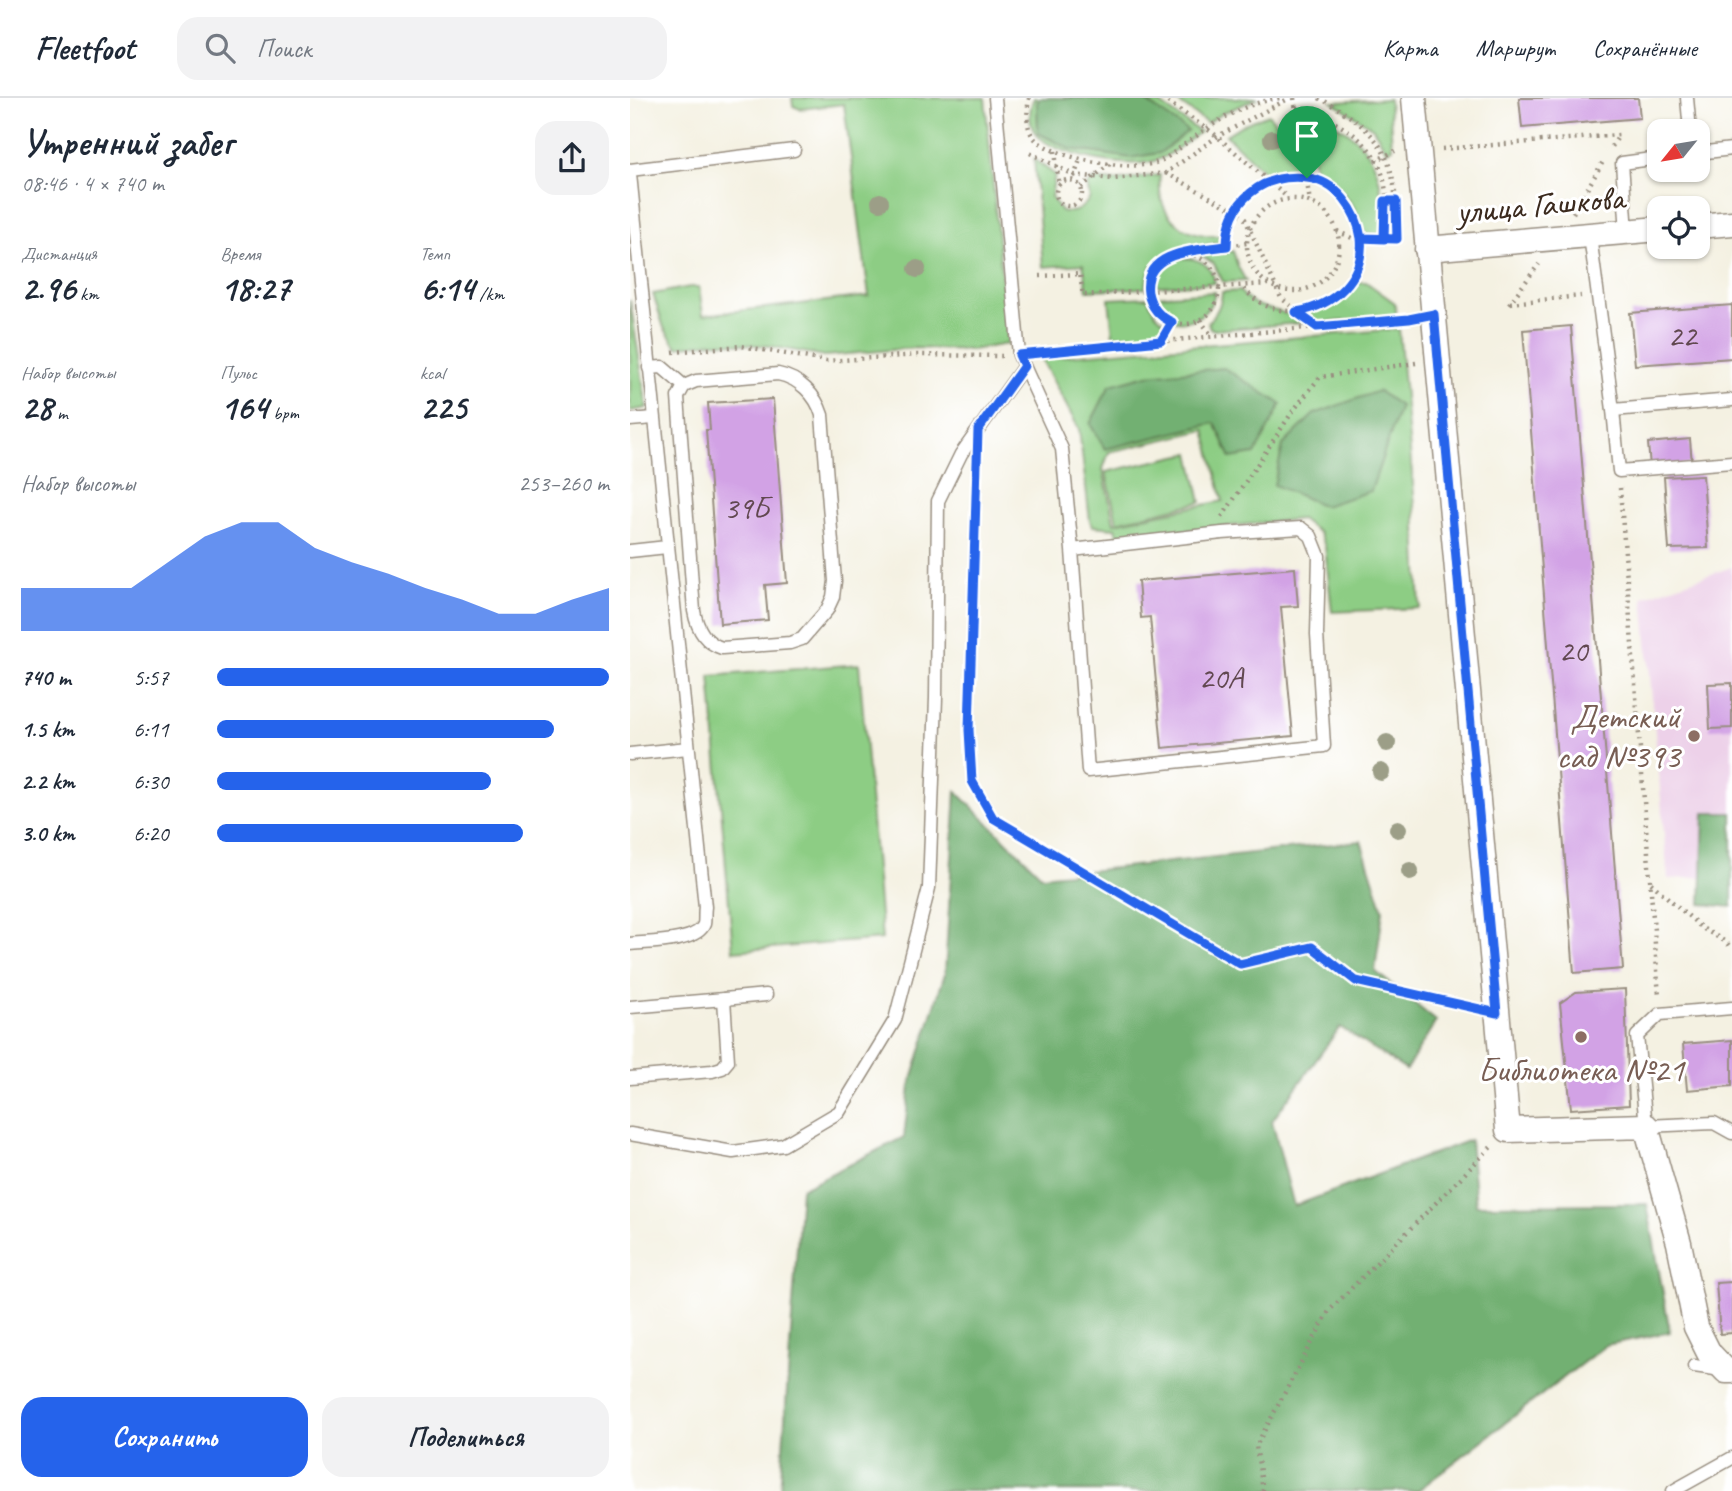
<!DOCTYPE html>
<html lang="ru">
<meta charset="utf-8">
<style>
body{margin:0;font-family:Caveat,sans-serif;background:#f2f2f3;color:#1f2937;height:100vh;display:flex;flex-direction:column;font-size:26px;white-space:nowrap}
*{box-sizing:border-box;margin:0}
p{font-size:23px;color:#747a83}
.icon{flex:none;width:38px;height:38px;fill:none;stroke:currentColor;stroke-width:2;stroke-linecap:round;stroke-linejoin:round}
.map{position:relative;flex:1;overflow:hidden}
.panel{display:flex;flex-direction:column;background:#fff;width:630px}
.panel>*{flex:none}
.needle{width:46px;rotate:240deg}
.fabs{position:absolute;left:1017px;top:21px;display:grid;gap:14px}
.fabs a{display:grid;place-items:center;width:63px;height:63px;border-radius:14px;background:#fff;box-shadow:0 2px 5px #0004;font-size:35px}
.pin{position:absolute;display:grid;place-items:center;width:60px;height:60px;color:#fff;margin:-72px -30px;border-radius:50% 50% 50% 0;rotate:-45deg;box-shadow:0 0 7px #0007}
.pin .icon{rotate:45deg}
.round{display:grid;place-items:center;flex:none;width:74px;height:74px;border-radius:21px;background:#f2f2f3}
.headline{display:flex;align-items:center;justify-content:space-between;height:119px;padding:0 21px}
h1{font-size:38px;font-weight:600;line-height:52px}
.metrics{display:grid;grid-template-columns:repeat(3,1fr);gap:10px;height:119px;padding:7px 21px}
.metrics div{display:grid;align-content:center}
.metrics b{font-size:35px;font-weight:600}
.metrics small{font-size:19px;font-weight:400}
.metrics p{font-size:19px}
.chart{height:196px;padding:14px 21px}
.chart p{display:flex;justify-content:space-between}
.chart svg{width:100%;height:126px;margin-top:7px;fill:#2563eb;opacity:.7}
.primary-button{display:flex;gap:14px;margin-top:auto;padding:14px 21px}
.primary-button a{flex:1;height:80px;border-radius:21px;background:#2563eb;color:#fff;font-size:28px;font-weight:600;line-height:80px;text-align:center}
.primary-button a+a{background:#f2f2f3;color:#1f2937}
ul{padding:0 21px;list-style:none;font-size:23px}
li{display:grid;grid-template-columns:112px 84px 1fr;align-items:center;height:52px}
li i{height:18px;border-radius:9px;background:#2563eb}
header{display:flex;align-items:center;gap:42px;box-sizing:border-box;height:98px;padding:0 35px;background:#fff;border-bottom:2px solid #e0e1e3}
header strong{font-size:33px}
nav{display:flex;gap:38px;margin-inline-start:auto;font-size:24px}
.search{width:490px;height:63px;background:#f2f2f3;display:flex;align-items:center;gap:18px;box-sizing:border-box;padding:0 24px;border-radius:21px;color:#747a83;font-size:26px}
main{display:flex;flex:1;min-height:0}
.map>svg:first-child{display:block}
.built{fill:#edd1e9}
.green{fill:#8dcd84;stroke:#647c51;stroke-width:2;fill-rule:evenodd}
.forest{fill:#72b072;stroke:#566d48;stroke-width:2}
.building{fill:#d2a2e5}
.lines{fill:none;stroke-linecap:round;stroke-linejoin:round}
.service-casing{stroke:#988e80;stroke-width:15}
.minor-casing{stroke:#988e80;stroke-width:27}
.path{stroke:#988e80;stroke-width:4.5;stroke-dasharray:2 5;stroke-linecap:butt}
.service{stroke:#fff;stroke-width:12}
.minor{stroke:#fff;stroke-width:24}
.tree{fill:#9c9e87}
.route-casing{stroke:#fff;stroke-width:14}
.route{stroke:#2563eb;stroke-width:9}
.education-dot{fill:#8d6e63;stroke:#fff;stroke-width:2.5}
.labels{text-anchor:middle;stroke-width:6;stroke-linejoin:round;paint-order:stroke}
.number-label{font-size:32px;fill:#614850}
.street-label{font-size:35px;fill:#3b2a1e;stroke:#fff}
.education-label{font-size:35px;fill:#785e54;stroke:#fff;text-anchor:end}
</style>
<header>
<strong>Fleetfoot</strong>
<div class="search"><svg class="icon" aria-label="search" viewBox="0 0 24 24"><circle cx="10" cy="10" r="6"/><path d="M15 15l6 6"/></svg>Поиск</div>
<nav><a>Карта</a><a>Маршрут</a><a>Сохранённые</a></nav>
</header>
<main>
<section class="panel">
<div class="headline"><div><h1>Утренний забег</h1><p>08:46 · 4 × 740 m</p></div><a class="round"><svg class="icon" aria-label="share" viewBox="0 0 24 24"><path d="M12 15V3M7 8l5-5 5 5M5 13v7h14v-7"/></svg></a></div>
<div class="metrics">
<div><p>Дистанция</p><b>2.96<small> km</small></b></div>
<div><p>Время</p><b>18:27</b></div>
<div><p>Темп</p><b>6:14<small> /km</small></b></div>
</div>
<div class="metrics">
<div><p>Набор высоты</p><b>28<small> m</small></b></div>
<div><p>Пульс</p><b>164<small> bpm</small></b></div>
<div><p>kcal</p><b>225</b></div>
</div>
<div class="chart"><p><span>Набор высоты</span>253–260 m</p>
<svg viewBox="0 0 160 44" preserveAspectRatio="none"><path d="M0 44V29L10 29L20 29L30 29L40 20L50 11L60 6L70 6L80 15L90 20L100 24L110 29L120 33L130 38L140 38L150 33L160 29V44z"/></svg>
</div>
<ul>
<li><b>740 m</b>5:57<i style="width:100%"></i></li>
<li><b>1.5 km</b>6:11<i style="width:86%"></i></li>
<li><b>2.2 km</b>6:30<i style="width:70%"></i></li>
<li><b>3.0 km</b>6:20<i style="width:78%"></i></li>
</ul>
<div class="primary-button"><a>Сохранить</a><a>Поделиться</a></div>
</section>
<div class="map">
<svg width="1102" height="1393" viewBox="0 0 1102 1393">
<rect width="100%" height="100%" fill="#fff"/>
<filter id="ink" filterUnits="userSpaceOnUse"><feTurbulence type="fractalNoise" baseFrequency=".0143" numOctaves="2"/><feDisplacementMap in="SourceGraphic" scale="14" xChannelSelector="R" yChannelSelector="G"/><feConvolveMatrix kernelMatrix="1 2 1 2 8 2 1 2 1" color-interpolation-filters="sRGB"/></filter>
<filter id="wash" filterUnits="userSpaceOnUse"><feTurbulence type="fractalNoise" baseFrequency=".00686" numOctaves="4" result="noise"/><feDisplacementMap in="SourceGraphic" scale="28" xChannelSelector="R" yChannelSelector="G"/><feGaussianBlur stdDeviation="1.57" result="paint"/><feColorMatrix in="noise" values="0 0 0 0 0 0 0 0 0 0 0 0 0 0 0 0 0 1.4 0 .05"/><feComposite in="paint" operator="in"/></filter>
<g filter="url(#wash)">
<rect width="100%" height="100%" fill="#f4f1e2"/>
<path class="built" d="M1102,469V777L1038,781L1013,499Z"/>
<g class="green">
<path d="M162,0H355L378,246L341,252L283,250L195,258L139,248L83,244L47,249L34,230L23,196L60,189H69L73,217L239,198L214,6L170,11L163,8Z"/>
<path d="M404,0H522L570,34C556,43 541,58 524,63C499,71 423,58 406,36C398,26 399,11 404,0Z"/>
<path d="M542,0H628L593,15L577,25Z"/>
<path d="M759,1L762,50L757,53L743,30L703,4Z"/>
<path d="M638,16L649,28L665,34L673,73L637,77L596,37L612,27Z"/>
<path d="M684,18C745,38 756,77 752,136H734C727,108 713,87 685,77L677,22Z"/>
<path d="M404,61L425,77L421,99L431,113C445,116 451,112 460,100L457,87L464,81L483,83L530,77C526,118 551,138 590,138V144L533,158L521,169L515,190L457,192L453,166L413,169Z"/>
<path d="M603,153L608,169L616,183L593,184L584,166L568,155Z"/>
<path d="M548,160C566,159 582,165 585,185L528,188L524,180L527,172Z"/>
<path d="M723,184H736L765,205L767,219L685,225L673,216C693,210 711,201 723,184Z"/>
<path d="M610,193C626,216 655,208 672,225L584,232L580,230L578,224C587,215 591,207 592,194Z"/>
<path d="M585,194C578,232 527,233 524,198Z"/>
<path d="M517,199L526,216L536,225L532,236L483,238L479,201Z"/>
<path d="M0,202L17,310L0,313Z"/>
<path d="M769,231L785,408L790,510L702,514L695,448L689,435L671,421L488,439L485,430L463,428L460,423L449,331L411,260ZM575,332L593,403L484,425L473,371L479,354Z"/>
<path d="M560,355L571,404L487,424L476,374Z"/>
<path d="M229,566L252,841L103,853L80,578Z"/>
</g>
<g class="forest">
<path d="M410,0H511L558,33L530,55L500,60L440,51L408,35L407,5Z"/>
<path d="M594,270L651,306L625,356L601,360L585,325L475,351L460,326L480,287L517,277Z"/>
<path d="M748,293L770,308L741,393L694,408L644,387L653,347L684,316Z"/>
<path d="M326,693L412,778L731,743L753,812L745,873L806,923L776,972L710,929L642,1023L664,1108L840,1042L846,1107L1017,1106L1040,1234L976,1247L787,1393H150L171,1091L274,1039L280,988L315,875Z"/>
<path d="M1074,715H1102V809L1071,806Z"/>
</g>
<g id="blocks">
<g class="building">
<path d="M889,0H1008L1010,20L892,30Z"/>
<path d="M1102,207V260L1005,267L1000,215Z"/>
<path d="M941,228L993,871L944,875L893,232Z"/>
<path d="M143,301L157,485L135,487L138,522L90,526L76,332H80L78,305Z"/>
<path d="M1060,341L1062,366L1020,369L1018,345Z"/>
<path d="M1073,377L1078,450L1039,451L1034,379Z"/>
<path d="M665,470L668,508L651,509L663,638L532,650L520,519L511,520L508,483Z"/>
<path d="M1102,585V630L1080,631L1078,586Z"/>
<path d="M995,891L999,1007L941,1011L930,905L946,894Z"/>
<path d="M1102,942V988L1057,992L1053,946Z"/>
<path d="M1102,1184V1235L1090,1236L1086,1185Z"/>
</g>
</g>
</g>
<g filter="url(#ink)">
<use href="#blocks" fill-opacity="0" stroke="#988e80" stroke-width="2"/>
<g class="lines">
<defs>
<g id="service">
<path d="M365,0L389,257L432,351L442,452L458,673L694,648L687,536L689,458L681,438L671,430L592,435L442,452"/>
<path d="M1057,0L1060,33"/>
<path d="M1068,55L1102,51"/>
<path d="M0,72L164,52"/>
<path d="M0,76L75,809C74,814 75,822 74,826C67,845 17,844 0,846"/>
<path d="M997,134L992,65L1029,60"/>
<path d="M960,138L983,312L989,373L1102,364"/>
<path d="M19,270L32,269L54,288"/>
<path d="M148,276C169,280 186,297 192,317L205,483L203,499L197,512L172,541L160,545L92,550C75,545 67,530 64,513L48,299L54,288L66,283Z"/>
<path d="M983,312L1102,302"/>
<path d="M0,322L24,320"/>
<path d="M0,453L37,449"/>
<path d="M0,656L58,650"/>
<path d="M94,901L136,897"/>
<path d="M0,909L94,901L98,963L92,970L82,973L0,980"/>
<path d="M1102,910L1030,916L1007,938L1016,1028L1084,1025L1102,1035"/>
<path d="M0,1036L103,1054L153,1047L209,1014L265,922L299,790L306,600L308,403L331,356L394,268"/>
<path d="M1064,1268L1092,1272"/>
<path d="M1043,1393L1102,1360"/>
</g>
<g id="minor">
<path d="M784,0L878,1032L1016,1028L1049,1145L1066,1229L1079,1255L1096,1273H1102"/>
<path d="M1068,128L1102,125"/>
<path d="M797,151L1029,131"/>
</g>
</defs>
<use href="#service" class="service-casing"/>
<use href="#minor" class="minor-casing"/>
<g class="path">
<path d="M399,0C397,13 395,31 405,41C425,61 502,74 528,64C540,59 549,50 559,43C590,21 612,6 650,0"/>
<path d="M532,0L583,35L658,100"/>
<path d="M664,0L680,104"/>
<path d="M689,0C759,37 767,65 767,141"/>
<path d="M666,10C710,23 752,44 756,96C757,111 755,126 754,141"/>
<path d="M812,51L989,37L980,52"/>
<path d="M425,53L429,87"/>
<path d="M400,55L444,77L483,81L536,75L588,38L660,0"/>
<path d="M745,63L765,53"/>
<path d="M536,75L605,113L615,121L651,200L686,228"/>
<path d="M444,79L450,62"/>
<circle cx="439" cy="95" r="13"/>
<path d="M451,89L480,66"/>
<circle cx="663" cy="147" r="46"/>
<path d="M943,115L974,62"/>
<path d="M707,133L722,140L767,141"/>
<path d="M597,148C598,71 702,53 728,126C752,194 656,246 612,188"/>
<path d="M559,154L617,145"/>
<circle cx="554" cy="191" r="35"/>
<path d="M410,178L450,176L453,197L638,186"/>
<path d="M880,205L951,198"/>
<path d="M879,206L909,166"/>
<path d="M570,222L582,238"/>
<path d="M531,243L542,224"/>
<path d="M43,254L111,248L196,263L288,257L372,258"/>
<path d="M405,255L783,220"/>
<path d="M347,365L339,632L342,683L363,720L610,866L682,849L726,882L843,910"/>
<path d="M990,390L1029,898"/>
<path d="M592,419L663,313L690,279L786,265"/>
<path d="M1021,785L1072,830L1096,844L1102,851"/>
<path d="M633,1393L626,1348L699,1213L863,1047"/>
</g>
<use href="#service" class="service"/>
<use href="#minor" class="minor"/>
</g>
<g class="tree">
<circle cx="642" cy="41" r="9"/>
<circle cx="692" cy="42" r="9"/>
<circle cx="250" cy="104" r="9"/>
<circle cx="287" cy="171" r="9"/>
<circle cx="757" cy="645" r="9"/>
<circle cx="751" cy="674" r="9"/>
<circle cx="768" cy="731" r="9"/>
<circle cx="780" cy="773" r="9"/>
</g>
</g>
<g class="lines" filter="url(#ink)">
<defs>
<path id="route" d="M677,80C633,75 597,102 597,148C569,152 512,152 518,195C521,209 530,219 542,224L531,243L389,257L394,268L348,332L339,632L342,683L363,720L610,866L682,849L726,883L867,915L804,216L779,221L687,229L666,214C704,208 735,180 731,140L754,141L755,103H766L767,141L731,140C727,113 707,83 677,80"/>
</defs>
<use href="#route" class="route-casing"/>
<use href="#route" class="route"/>
</g>
<g class="education-dot">
<circle cx="1064" cy="638" r="7"/>
<circle cx="951" cy="939" r="7"/>
</g>
<g class="labels">
<g class="number-label">
<text x="1052" y="248">22</text>
<text x="116" y="420">39Б</text>
<text x="943" y="563">20</text>
<text x="591" y="590">20А</text>
</g>
<g class="street-label">
<text transform="translate(910 106) rotate(-5)" y="12">улица Гашкова</text>
</g>
<g class="education-label">
<text x="1050" y="630">Детский<tspan x="1050" dy="40">сад №393</tspan></text>
<text x="951" y="983" text-anchor="middle">Библиотека №21</text>
</g>
</g>
</svg>
<div class="fabs">
<a><svg class="needle" viewBox="-14 -14 28 28"><path d="M0-13l5 13h-10z" fill="#e53935"/><path d="M0 13l5-13h-10z" fill="#747a83"/></svg></a>
<a><svg class="icon" aria-label="locate" viewBox="0 0 24 24"><circle cx="12" cy="12" r="6"/><path d="M12 2v4M12 18v4M2 12h4M18 12h4"/></svg></a>
</div>
<div class="pin" style="left:677px;top:80px;background:#1e9e55"><svg class="icon" aria-label="arrive" viewBox="0 0 24 24"><path d="M6 21V4h12l-3 4 3 4H6"/></svg></div>
</div>
</main>
